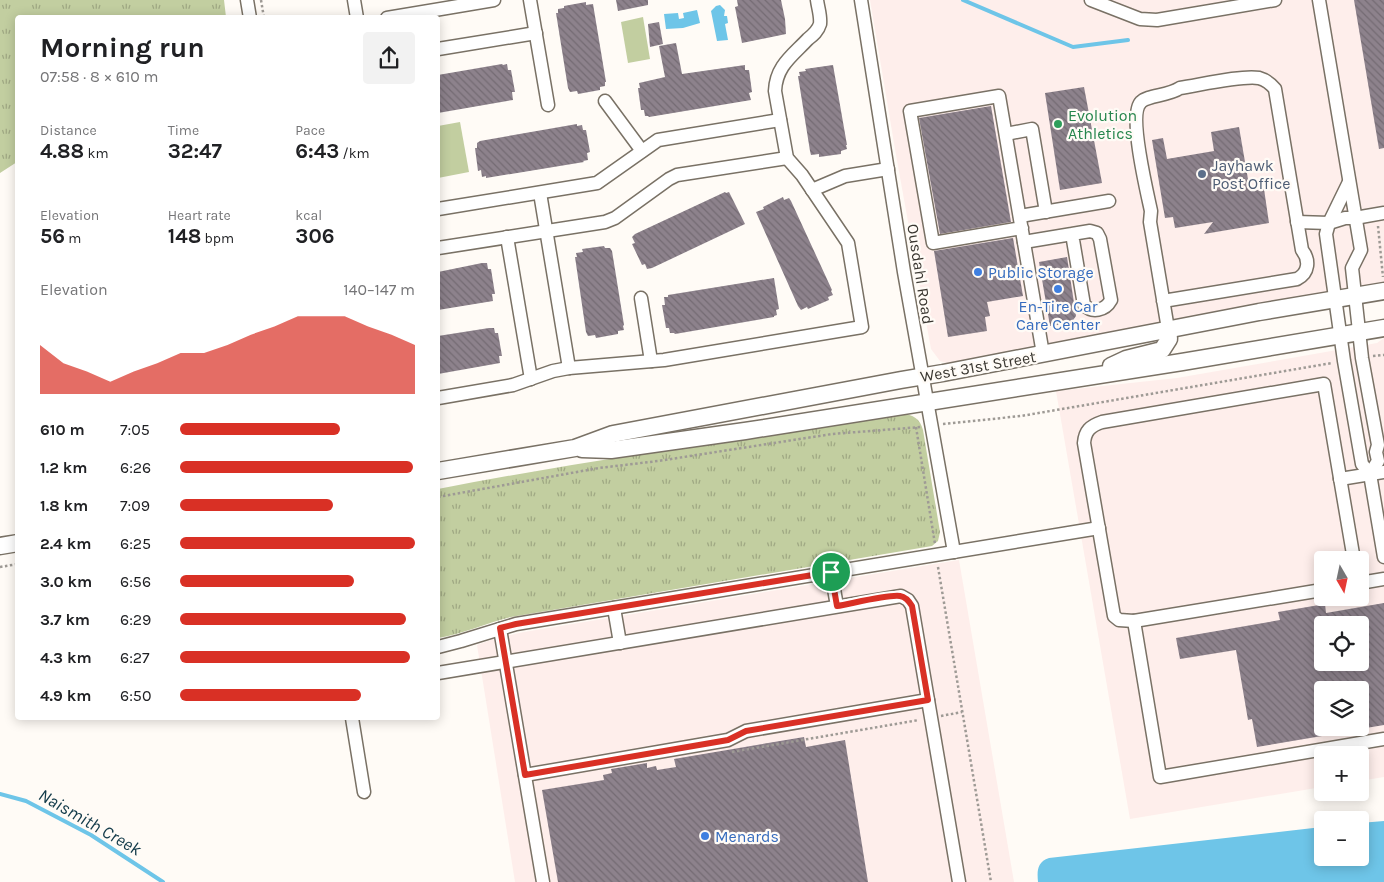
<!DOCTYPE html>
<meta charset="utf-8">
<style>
body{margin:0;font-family:Karla,sans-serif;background:#f2f2f2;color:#202124;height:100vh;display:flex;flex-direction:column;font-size:19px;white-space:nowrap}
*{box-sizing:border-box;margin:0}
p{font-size:16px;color:#757577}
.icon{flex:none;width:28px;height:28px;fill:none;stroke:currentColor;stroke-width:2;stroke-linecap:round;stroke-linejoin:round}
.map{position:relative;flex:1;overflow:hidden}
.drawer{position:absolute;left:15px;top:15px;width:425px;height:705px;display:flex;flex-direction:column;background:#fff;border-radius:5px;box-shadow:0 2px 12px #0003}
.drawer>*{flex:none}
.needle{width:32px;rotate:171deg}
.fabs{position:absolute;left:1314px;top:551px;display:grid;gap:10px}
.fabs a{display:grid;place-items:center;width:55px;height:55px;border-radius:5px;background:#fff;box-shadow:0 2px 12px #0003;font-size:25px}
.pin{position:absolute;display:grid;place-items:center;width:42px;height:42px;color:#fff;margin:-21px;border:2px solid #fff;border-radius:50%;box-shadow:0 1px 5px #0007}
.round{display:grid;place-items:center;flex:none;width:52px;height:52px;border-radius:5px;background:#f2f2f2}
.head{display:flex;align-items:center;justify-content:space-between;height:85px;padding:0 25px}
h1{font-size:28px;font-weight:700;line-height:38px}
.figures{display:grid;grid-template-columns:repeat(3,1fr);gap:8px;height:85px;padding:5px 25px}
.figures div{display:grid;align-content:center}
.figures b{font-size:21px;font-weight:700}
.figures small{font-size:14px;font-weight:400}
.figures p{font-size:14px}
.chart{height:140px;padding:10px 25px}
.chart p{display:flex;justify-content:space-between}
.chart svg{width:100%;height:90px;margin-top:5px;fill:#d93025;opacity:.7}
ul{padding:0 25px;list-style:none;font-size:16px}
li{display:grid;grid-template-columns:80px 60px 1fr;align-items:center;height:38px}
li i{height:12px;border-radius:6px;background:#d93025}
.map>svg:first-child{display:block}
.commercial{fill:#feeeeb;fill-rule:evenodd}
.grass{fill:url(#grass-tufts)}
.pitch{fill:#c2cea0}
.water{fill:#6ec5e8}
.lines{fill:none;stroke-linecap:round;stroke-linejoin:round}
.stream{stroke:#6ec5e8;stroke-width:4}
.building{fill:url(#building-back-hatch);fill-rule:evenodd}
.minor-casing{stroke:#797165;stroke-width:15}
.major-casing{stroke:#797165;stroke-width:19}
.path{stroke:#9e9a95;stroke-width:2.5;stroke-dasharray:2.5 2.5;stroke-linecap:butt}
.minor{stroke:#fff;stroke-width:12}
.major{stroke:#fff;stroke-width:16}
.route-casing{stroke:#fff;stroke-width:10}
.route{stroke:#d93025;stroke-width:6}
.leisure-dot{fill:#2e9e5b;stroke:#fffbf6;stroke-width:2}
.service-dot{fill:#5c6f8a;stroke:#fffbf6;stroke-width:2}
.shop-dot{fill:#3f7fe0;stroke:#fffbf6;stroke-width:2}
.labels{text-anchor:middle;stroke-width:4.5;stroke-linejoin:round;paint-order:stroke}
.leisure-label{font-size:16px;fill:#27864d;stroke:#fffbf6;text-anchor:start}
.service-label{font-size:16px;fill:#4e5e75;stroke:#fffbf6;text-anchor:start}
.shop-label{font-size:16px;fill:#366cbe;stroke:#fffbf6;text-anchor:start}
.street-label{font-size:16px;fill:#3a3731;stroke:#fffbf6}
.water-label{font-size:18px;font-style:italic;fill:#123a49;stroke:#fffbf6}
</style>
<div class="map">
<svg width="1384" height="882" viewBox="0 0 1384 882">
<defs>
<pattern id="grass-tufts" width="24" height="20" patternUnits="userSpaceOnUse" patternTransform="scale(1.25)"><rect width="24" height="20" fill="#c2cea0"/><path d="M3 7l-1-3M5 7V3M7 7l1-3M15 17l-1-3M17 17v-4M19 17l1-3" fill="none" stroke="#9fa883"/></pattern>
<pattern id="building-back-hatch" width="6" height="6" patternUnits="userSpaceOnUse" patternTransform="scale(1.25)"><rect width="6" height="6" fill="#8d828c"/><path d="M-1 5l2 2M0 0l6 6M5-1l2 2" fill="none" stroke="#746b73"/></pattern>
</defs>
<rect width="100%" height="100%" fill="#fffbf6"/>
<g class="commercial">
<path d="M870,0H1384V284L949,364L940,361L931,349L896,155Z"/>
<path d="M1384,338V777L1360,781V755H1322V787L1130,819L1056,391L1177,378L1377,343ZM1322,560H1360V598H1322ZM1322,625H1360V662H1322ZM1322,690H1360V728H1322Z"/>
<path d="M959,560L1014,882H515L477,645L496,638L524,632Z"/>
</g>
<g class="grass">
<path d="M0,0H224L226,17L18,18L17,162L0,173Z"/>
<path d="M902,414C913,414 920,419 923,430L940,532L938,541L932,546L511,617C486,623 463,634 438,638V489C592,459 747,438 902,414Z"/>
</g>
<g class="pitch">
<path d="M643,17L650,59L628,63L621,22Z"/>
<path d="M460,122L469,172L438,178V126Z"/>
</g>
<g class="water">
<path d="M720,5L725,10L724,16H727L728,23L725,24L728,40L717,41L711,11L716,6Z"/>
<path d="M697,10L700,23L683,28L666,29L664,14L678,13L679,19L684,18L683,13Z"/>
<path d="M1384,821V882H1038C1037,871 1037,862 1049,858L1322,827V858H1360V823Z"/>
</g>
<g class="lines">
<g class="stream">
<path d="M963,0L1073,47L1128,40"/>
<path d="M0,794L26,801L91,835L163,882"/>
</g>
</g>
<g class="building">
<path d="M616,0H648V5L618,11Z"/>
<path d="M737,0H781L785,19L786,34L742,43L735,7L738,6Z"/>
<path d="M1354,0H1384V148L1379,149Z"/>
<path d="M586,2V5L593,4L606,82H605V86L600,87V90L578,94L577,91L570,92L568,88L556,13H558V9L564,8V6Z"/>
<path d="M659,22L663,44L650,47L648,24Z"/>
<path d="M676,43L682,74L745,65V70H749L752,92L749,93L751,100L649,117L648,116H645L644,110H641L638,88H640L639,83L665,77L659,46Z"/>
<path d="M502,64L503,65L507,64L508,70H511L515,92H512L513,100L438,113V75Z"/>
<path d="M833,65L847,145H846L847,149L841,151V154L819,157V154L811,155L810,151L798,76H800L799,72L806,71L805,69Z"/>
<path d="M1084,87L1102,183L1060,190L1045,93Z"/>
<path d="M991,106L1011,222L940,234L919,118Z"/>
<path d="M577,124V126L582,125L583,130H586L590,152L587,153L588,160L583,161L584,162L486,178V176L482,177L481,170L478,171L475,148H477V143L480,141Z"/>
<path d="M1239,127L1250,191L1264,189L1269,223L1204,234L1213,222L1175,228L1173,217L1165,218L1152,140L1163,138L1167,159L1214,151L1211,132Z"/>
<path d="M725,192L726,193L729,192L745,224L652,268L647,269L645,264L642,265L632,244L635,243L632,237L635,234Z"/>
<path d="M783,197L784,200L789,198L791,201L832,290L831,291L833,295L828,297L829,300L808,309L807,307L801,310L798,306L756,212L764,209L763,207Z"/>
<path d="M1013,238L1023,296L987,302L990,316L985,317L987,331L948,337L934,251Z"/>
<path d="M604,246L605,248H610L612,251L624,325L623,326L624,330L618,331V334L596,338L595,335L588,336L586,332L575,257H577L576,253L583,252L582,249Z"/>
<path d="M1067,257L1076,316L1071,323L1050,326L1039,262Z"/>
<path d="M482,263H487L488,269H491L495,294H492L493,301L438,310V272Z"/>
<path d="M774,278L779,309L776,310L777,315L774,316V317L675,334L674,333H670L669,328H666L662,305H665L664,297H668V295Z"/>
<path d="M489,328H494L495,333H498L502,356H499L500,363L438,374V336Z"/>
<path d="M1384,603V725L1360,729V690H1322V736L1257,747L1252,719L1248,720L1236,650L1180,659L1176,638L1280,620L1278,612L1325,604L1326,613ZM1322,625H1360V662H1322Z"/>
<path d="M804,737L806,747L845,740L868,882H558L542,790L604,780L603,775L612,773L611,769L647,763V768L656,766L657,770L676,767L674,759Z"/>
</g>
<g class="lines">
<defs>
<g id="minor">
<path d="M247,0L250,18"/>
<path d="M354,0L357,18"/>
<path d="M530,0L548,105"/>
<path d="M861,0L904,272L954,552"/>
<path d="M1091,0L1140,19L1157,20L1275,0"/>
<path d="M1319,0L1361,250L1352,268L1362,358L1378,445L1376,452L1378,461L1370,474"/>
<path d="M387,18L494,0"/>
<path d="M438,49L536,33"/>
<path d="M605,101L642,151"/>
<path d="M1006,134L1032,129L1046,212"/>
<path d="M1349,182L1329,223L1326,234L1344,361L1362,464L1370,474L1384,557"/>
<path d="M812,190L845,176L888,169"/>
<path d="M540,193L569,368"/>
<path d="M438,209L597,183L658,140L780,120"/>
<path d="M1020,216L1109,201"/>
<path d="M1297,222L1329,223L1345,218H1355L1384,213"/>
<path d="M1022,228L933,243L910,111L999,96C1014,182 1028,268 1043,354"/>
<path d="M507,237L531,379"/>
<path d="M1024,242L1090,231L1097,233L1100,239L1111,300C1105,311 1092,313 1084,305L1072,234"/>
<path d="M438,248L605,222L615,218L669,179L677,175L787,158"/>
<path d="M641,298L651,361"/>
<path d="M1163,301L1297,279C1309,273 1310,260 1302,250L1275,89C1271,84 1266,80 1259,78C1242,75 1200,85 1180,88C1168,96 1148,95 1141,102C1128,114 1147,192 1151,211L1150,222L1168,329"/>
<path d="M438,398L513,385L553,371L569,368L664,360L862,327L848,243L802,175L787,158L775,91C776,66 792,56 808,39C813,35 818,31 820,24C821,16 818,8 817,0"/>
<path d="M1340,479L1384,472"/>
<path d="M831,572L837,606"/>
<path d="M1360,583L1384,579"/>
<path d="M1322,590L1134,621L1119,620L1114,616L1084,443C1085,431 1090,426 1102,422L1324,384L1354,560"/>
<path d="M614,608L620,643"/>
<path d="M1134,621L1160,777L1384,739"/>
<path d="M500,629L543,882"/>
<path d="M438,647L461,641L516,624L1099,528"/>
<path d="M438,673L901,596L908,600L912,606L959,882"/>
<path d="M352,718L364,792"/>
<path d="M525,775L728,740L746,731L928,700"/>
</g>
<g id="major">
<path d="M1111,366L1126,359L1162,350L1169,339L1168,329"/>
<path d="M582,449L611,450L745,431L1182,362L1384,328"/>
<path d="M438,471L575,448L613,434L901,380L943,373L1259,312L1384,291"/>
<path d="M0,546L18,543"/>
</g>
</defs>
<use href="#minor" class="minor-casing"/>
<use href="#major" class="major-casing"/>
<g class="path">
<path d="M261,0L264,18"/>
<path d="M1378,226L1383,277"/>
<path d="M1373,356L1384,355"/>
<path d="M943,424L1021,416L1332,363"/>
<path d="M916,427L935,544"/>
<path d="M438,497L599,468L658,461L832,434L921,427"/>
<path d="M0,567L18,564"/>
<path d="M938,567L991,882"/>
<path d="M941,716L962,712"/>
<path d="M732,752L919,720"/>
</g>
<use href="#minor" class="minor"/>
<use href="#major" class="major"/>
</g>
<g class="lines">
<defs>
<path id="route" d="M831,572L837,606C850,604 889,594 900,596C906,597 909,601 912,606L928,700L746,731L728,740L525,775L500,628L516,624Z"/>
</defs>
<use href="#route" class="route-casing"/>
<use href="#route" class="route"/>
</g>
<circle class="leisure-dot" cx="1058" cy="124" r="5"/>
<circle class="service-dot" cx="1202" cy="174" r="5"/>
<g class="shop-dot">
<circle cx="978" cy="272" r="5"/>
<circle cx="1058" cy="289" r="5"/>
<circle cx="705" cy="836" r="5"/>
</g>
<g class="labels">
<g class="leisure-label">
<text x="1068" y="121">Evolution<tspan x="1068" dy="18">Athletics</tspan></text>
</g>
<g class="service-label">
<text x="1212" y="171">Jayhawk<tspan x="1212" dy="18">Post Office</tspan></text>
</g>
<g class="shop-label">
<text x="988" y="278">Public Storage</text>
<text x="1058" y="312" text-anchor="middle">En-Tire Car<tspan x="1058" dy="18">Care Center</tspan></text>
<text x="715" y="842">Menards</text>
</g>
<g class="street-label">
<text transform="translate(921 274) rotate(81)" y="6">Ousdahl Road</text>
<text transform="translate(978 366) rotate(-10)" y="6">West 31st Street</text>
</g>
<g class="water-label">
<text transform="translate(90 822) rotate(30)" y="6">Naismith Creek</text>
</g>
</g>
</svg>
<div class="fabs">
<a><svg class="needle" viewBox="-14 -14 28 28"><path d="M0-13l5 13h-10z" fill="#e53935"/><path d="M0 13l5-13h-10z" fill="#757577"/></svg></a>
<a><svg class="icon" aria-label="locate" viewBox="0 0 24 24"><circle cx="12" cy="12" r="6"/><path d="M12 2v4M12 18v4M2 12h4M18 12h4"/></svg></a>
<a><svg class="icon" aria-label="layers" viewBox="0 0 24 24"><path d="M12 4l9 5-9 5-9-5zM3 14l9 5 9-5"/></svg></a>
<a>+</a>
<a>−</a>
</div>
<div class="pin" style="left:831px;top:572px;background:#1e9e55"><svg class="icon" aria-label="arrive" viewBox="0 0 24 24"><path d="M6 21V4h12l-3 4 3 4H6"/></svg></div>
<section class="drawer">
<div class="head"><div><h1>Morning run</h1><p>07:58 · 8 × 610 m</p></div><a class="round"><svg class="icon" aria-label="share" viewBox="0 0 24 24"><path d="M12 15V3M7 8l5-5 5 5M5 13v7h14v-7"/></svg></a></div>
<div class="figures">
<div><p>Distance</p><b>4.88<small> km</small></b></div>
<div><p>Time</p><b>32:47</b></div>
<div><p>Pace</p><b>6:43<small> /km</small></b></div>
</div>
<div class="figures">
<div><p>Elevation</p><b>56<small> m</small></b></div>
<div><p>Heart rate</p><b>148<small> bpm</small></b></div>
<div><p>kcal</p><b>306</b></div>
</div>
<div class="chart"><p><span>Elevation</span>140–147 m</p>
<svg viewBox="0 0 160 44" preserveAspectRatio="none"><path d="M0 44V20L10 29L20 33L30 38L40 33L50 29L60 24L70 24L80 20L90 15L100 11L110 6L120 6L130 6L140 11L150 15L160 20V44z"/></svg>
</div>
<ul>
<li><b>610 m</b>7:05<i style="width:68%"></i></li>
<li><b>1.2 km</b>6:26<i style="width:99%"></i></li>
<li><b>1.8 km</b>7:09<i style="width:65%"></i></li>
<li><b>2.4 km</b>6:25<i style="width:100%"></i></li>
<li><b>3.0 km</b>6:56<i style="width:74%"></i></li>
<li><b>3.7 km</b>6:29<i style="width:96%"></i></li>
<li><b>4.3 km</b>6:27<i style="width:98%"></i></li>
<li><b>4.9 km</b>6:50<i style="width:77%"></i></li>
</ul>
</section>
</div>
